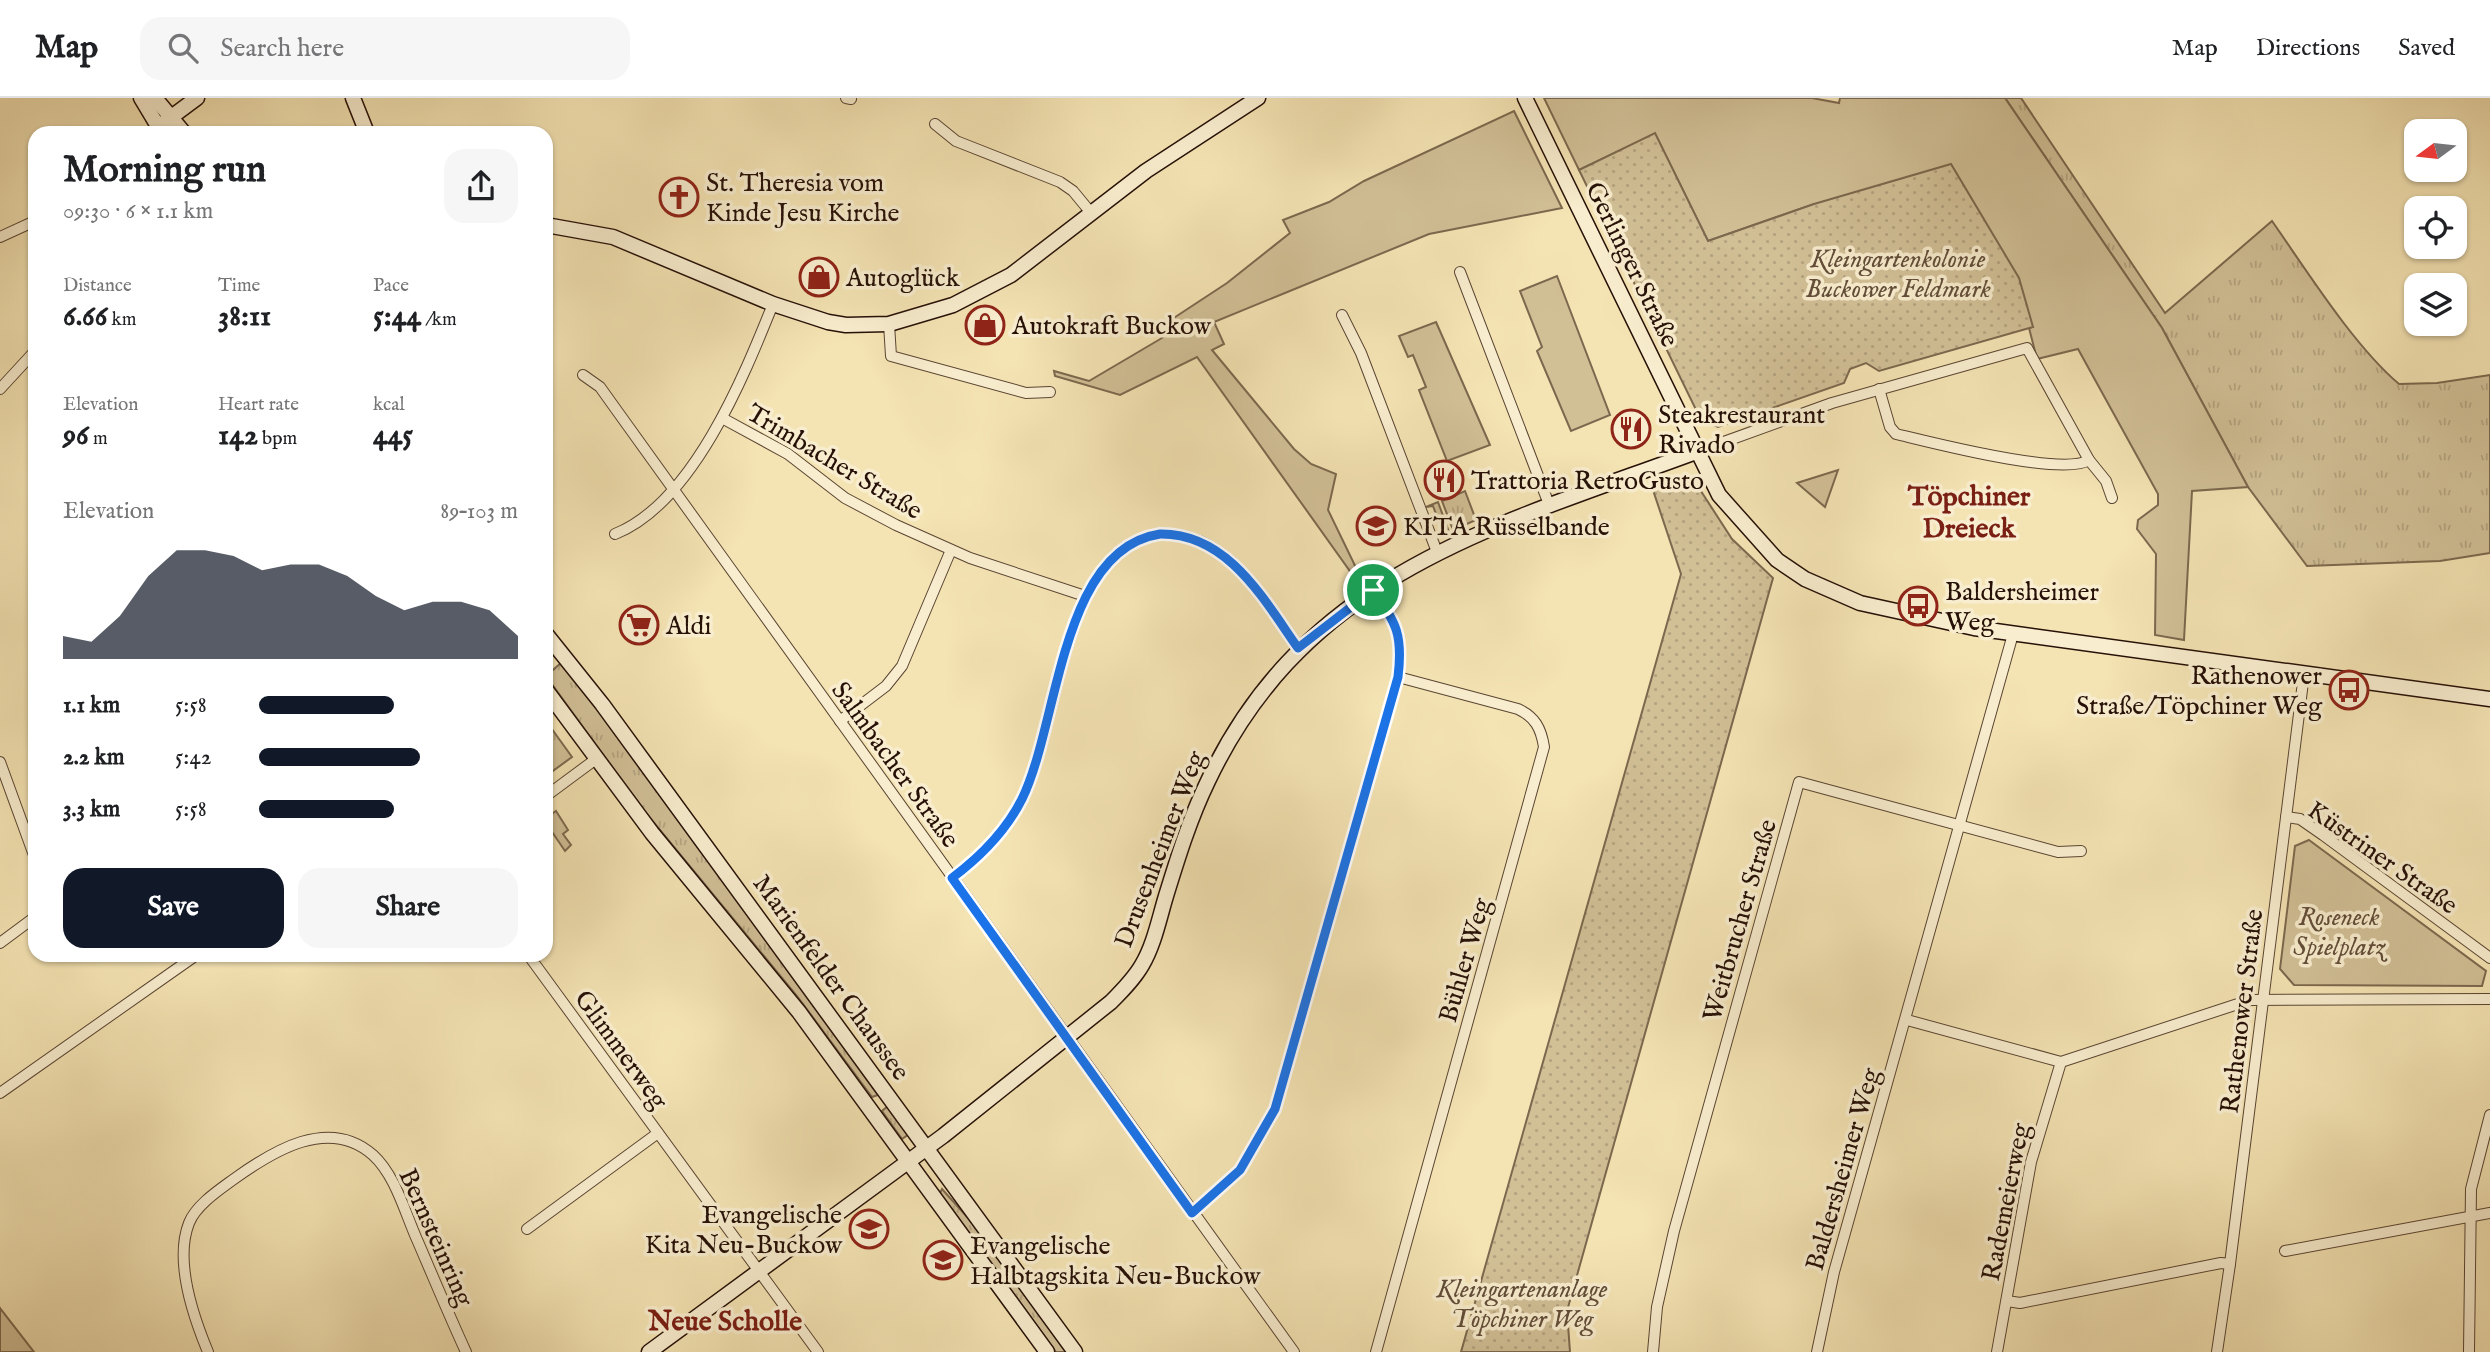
<!DOCTYPE html>
<meta charset="utf-8">
<style>
body{margin:0;font-family:"IM FELL English",serif;background:#f6f6f6;color:#202124;height:100vh;display:flex;flex-direction:column;font-size:26px;white-space:nowrap}
*{box-sizing:border-box;margin:0}
p{font-size:23px;color:#757577}
.icon{flex:none;width:38px;height:38px;fill:none;stroke:currentColor;stroke-width:2;stroke-linecap:round;stroke-linejoin:round}
.map{position:relative;flex:1;overflow:hidden}
.sheet{position:absolute;left:28px;top:28px;width:525px;height:836px;display:flex;flex-direction:column;background:#fff;border-radius:21px;box-shadow:0 2px 5px #0004}
.sheet>*{flex:none}
.needle{width:46px;rotate:255deg}
.tools{position:absolute;left:2404px;top:21px;display:grid;gap:14px}
.tools a{display:grid;place-items:center;width:63px;height:63px;border-radius:14px;background:#fff;box-shadow:0 2px 5px #0004;font-size:35px}
.pin{position:absolute;display:grid;place-items:center;width:60px;height:60px;color:#fff;margin:-30px;border:4px solid #fff;border-radius:50%;box-shadow:0 2px 7px #0007}
.round{display:grid;place-items:center;flex:none;width:74px;height:74px;border-radius:21px;background:#f6f6f6}
.headline{display:flex;align-items:center;justify-content:space-between;height:119px;padding:0 35px}
h1{font-size:38px;font-weight:700;line-height:52px}
.metrics{display:grid;grid-template-columns:repeat(3,1fr);gap:10px;height:119px;padding:7px 35px}
.metrics div{display:grid;align-content:center}
.metrics b{font-size:30px;font-weight:700}
.metrics small{font-size:19px;font-weight:400}
.metrics p{font-size:19px}
.chart{height:196px;padding:14px 35px}
.chart p{display:flex;justify-content:space-between}
.chart svg{width:100%;height:126px;margin-top:7px;fill:#111827;opacity:.7}
.action{display:flex;gap:14px;margin-top:auto;padding:14px 35px}
.action a{flex:1;height:80px;border-radius:21px;background:#111827;color:#fff;font-size:28px;font-weight:700;line-height:80px;text-align:center}
.action a+a{background:#f6f6f6;color:#202124}
ul{padding:0 35px;list-style:none;font-size:23px}
li{display:grid;grid-template-columns:112px 84px 1fr;align-items:center;height:52px}
li i{height:18px;border-radius:9px;background:#111827}
header{display:flex;align-items:center;gap:42px;box-sizing:border-box;height:98px;padding:0 35px;background:#fff;border-bottom:2px solid #e0e0e0}
header strong{font-size:33px}
nav{display:flex;gap:38px;margin-inline-start:auto;font-size:24px}
.search{width:490px;height:63px;background:#f6f6f6;display:flex;align-items:center;gap:18px;box-sizing:border-box;padding:0 24px;border-radius:21px;color:#757577;font-size:26px}
.map>svg:first-child{display:block}
.grass{fill:url(#grass-tufts);stroke:#7c684e;stroke-width:2}
.park{fill:#d1bf96;stroke:#7c684e;stroke-width:2}
.garden{fill:url(#garden-dots);stroke:#7c684e;stroke-width:2}
.lines{fill:none;stroke-linecap:round;stroke-linejoin:round}
.street-casing{stroke:#5a4532;stroke-width:12}
.secondary-casing{stroke:#261007;stroke-width:17}
.street{stroke:#f8edce;stroke-width:10}
.secondary{stroke:#f8edce;stroke-width:14}
.route-casing{stroke:#fff;stroke-width:14}
.route{stroke:#1a73e8;stroke-width:9}
.labels{text-anchor:middle;stroke-width:7;stroke-linejoin:round;paint-order:stroke}
.poi-label{font-size:26px;fill:#261007;stroke:#f8edce;text-anchor:start}
.park-label{font-size:26px;font-style:italic;fill:#624d39;stroke:#f8edce}
.street-label{font-size:26px;fill:#261007;stroke:#f8edce}
.neighbourhood-label{font-size:28px;font-weight:bold;fill:#7a1f14;stroke:#f8edce}
</style>
<header>
<strong>Map</strong>
<div class="search"><svg class="icon" aria-label="search" viewBox="0 0 24 24"><circle cx="10" cy="10" r="6"/><path d="M15 15l6 6"/></svg>Search here</div>
<nav><a>Map</a><a>Directions</a><a>Saved</a></nav>
</header>
<div class="map">
<svg width="2490" height="1254" viewBox="0 0 2490 1254">
<defs>
<pattern id="grass-tufts" width="24" height="20" patternUnits="userSpaceOnUse" patternTransform="scale(1.75)"><rect width="24" height="20" fill="#d1bf96"/><path d="M3 7l-1-3M5 7V3M7 7l1-3M15 17l-1-3M17 17v-4M19 17l1-3" fill="none" stroke="#b3a380"/></pattern>
<pattern id="garden-dots" width="8" height="8" patternUnits="userSpaceOnUse" patternTransform="scale(1.75)"><rect width="8" height="8" fill="#d1bf96"/><path d="M2 2h.1M6 6h.1" fill="none" stroke="#b3a380" stroke-width="1.8" stroke-linecap="round"/></pattern>
</defs>
<rect width="100%" height="100%" fill="#f4e3b3"/>
<filter id="stains"><feTurbulence type="fractalNoise" baseFrequency=".00286" numOctaves="4"/><feColorMatrix values="0 0 0 0 .2 0 0 0 0 .09 0 0 0 0 .02 0 0 0 .5 -.17"/></filter>
<radialGradient id="worn" r=".72"><stop offset=".6" stop-color="#630" stop-opacity="0"/><stop offset="1" stop-color="#630" stop-opacity=".3"/></radialGradient>
<g class="grass">
<path d="M2005,0H2021L2165,215L2272,123C2307,173 2354,248 2399,286L2437,285L2490,277V455L2440,463L2307,468L2248,389L2162,230Z"/>
<path d="M1465,393L1476,422L1453,432L1442,403Z"/>
<path d="M1438,404L1449,434L1437,439L1435,435L1442,432L1433,408L1426,409Z"/>
<path d="M561,565L588,596L878,997L872,999L797,898L641,709L546,578Z"/>
<path d="M549,627L572,659L546,678V629Z"/>
<path d="M888,1008L909,1036L902,1041L882,1013Z"/>
<path d="M942,1091L977,1130L1069,1254H1056L940,1095Z"/>
</g>
<g class="park">
<path d="M1544,0H1812L1839,5L1840,0H2005L2162,230L2248,389L2192,393L2184,542L2155,537L2156,456L2137,431L2138,422L2158,407V396L2078,251L2037,261L2029,230L2032,229L1814,106L1708,143L1655,36L1579,72Z"/>
<path d="M1514,13L1562,110L1429,136L1214,224L1224,246L1212,252L1294,351L1311,366L1336,376L1328,412L1361,480L1357,483L1197,259L1120,297L1055,278L1054,273L1089,283L1162,240L1157,231L1227,185L1290,135L1283,122L1329,104L1364,83Z"/>
<path d="M1557,178L1610,317L1571,333L1537,253L1542,249L1520,193Z"/>
<path d="M1436,224L1490,347L1447,363L1419,292L1426,289L1413,257L1408,259L1399,238Z"/>
<path d="M1838,372L1825,409L1797,385Z"/>
<path d="M556,713L568,732L563,736L571,747L565,753L546,725V720Z"/>
<path d="M2309,742L2486,873L2482,888L2294,887L2280,871L2295,748Z"/>
<path d="M0,1210L34,1254H0Z"/>
</g>
<g class="garden">
<path d="M1655,35L1708,143L1814,106L1951,66L2019,180L2033,229L1879,273L1866,265L1850,271L1844,285L1718,329L1701,322L1579,72Z"/>
<path d="M1678,379L1697,387L1732,441L1773,480L1567,1213L1570,1254H1461L1681,476L1652,389Z"/>
</g>
<g class="lines">
<defs>
<g id="street">
<path d="M846,0L851,1"/>
<path d="M935,26L956,43L1060,84L1073,93L1092,116"/>
<path d="M0,139L35,123"/>
<path d="M1460,174L1550,409"/>
<path d="M1342,217L1361,255L1437,454"/>
<path d="M889,226L891,258L1026,295L1050,294"/>
<path d="M583,277L600,289L615,310L1294,1254"/>
<path d="M0,291L35,253"/>
<path d="M1879,291L1890,329L1896,336C1930,344 2063,379 2089,362"/>
<path d="M722,320L788,356L845,400L896,427L970,460L1085,498"/>
<path d="M1696,354L1832,305L2027,250L2089,362L2106,383L2112,400"/>
<path d="M615,436C693,405 744,278 773,206"/>
<path d="M840,623L886,588L902,568L951,452"/>
<path d="M0,664L35,760"/>
<path d="M546,698L596,661"/>
<path d="M2286,719L2300,721L2323,737L2490,860"/>
<path d="M952,780C980,759 1006,733 1022,702C1058,631 1062,456 1152,438C1222,424 1265,503 1298,550"/>
<path d="M0,845L35,819"/>
<path d="M529,858L818,1254"/>
<path d="M1907,922L2061,964"/>
<path d="M2061,964L2250,902L2490,901"/>
<path d="M0,995L195,858"/>
<path d="M1192,1115L1240,1072L1275,1011L1398,579C1403,538 1397,525 1373,492"/>
<path d="M527,1131L658,1035"/>
<path d="M2285,1153L2490,1115"/>
<path d="M2007,1203L2020,1205L2221,1165L2230,1166"/>
<path d="M208,1254C193,1218 174,1163 189,1125C196,1107 219,1092 234,1081C273,1053 329,1018 373,1057C394,1076 404,1111 415,1137C432,1176 448,1215 466,1254"/>
<path d="M1376,1254L1544,649C1541,630 1535,619 1518,611L1398,579"/>
<path d="M1653,1254L1657,1209L1674,1133L1799,684L2058,754L2081,753"/>
<path d="M1817,1254L1834,1174L2013,536"/>
<path d="M1997,1254L2031,1064L2061,964"/>
<path d="M2217,1254L2230,1166L2304,576"/>
<path d="M2469,1254L2471,1091L2490,1017"/>
</g>
<g id="secondary">
<path d="M141,0L162,35"/>
<path d="M155,0L184,35"/>
<path d="M353,0L367,35"/>
<path d="M1525,0L1719,397L1777,462L1805,481L1860,505L1974,530L2490,601"/>
<path d="M158,29L197,0"/>
<path d="M546,127L613,139L773,206L828,224L846,227L889,226L953,207L1011,177L1146,73L1258,0"/>
<path d="M546,536L602,606L1075,1254"/>
<path d="M546,592L652,735L799,914L1047,1254"/>
<path d="M649,1254L943,1038L1111,904C1122,893 1134,881 1142,867C1154,847 1159,821 1166,798C1178,759 1190,720 1208,683C1307,474 1496,428 1696,354"/>
</g>
</defs>
<use href="#street" class="street-casing"/>
<use href="#secondary" class="secondary-casing"/>
<use href="#street" class="street"/>
<use href="#secondary" class="secondary"/>
</g>
<g class="lines">
<defs>
<path id="route" d="M1160,436C1228,435 1264,502 1298,550L1373,492C1397,525 1403,538 1398,579L1275,1011L1240,1072L1192,1115L952,780C980,759 1006,733 1022,701C1059,626 1060,451 1160,436Z"/>
</defs>
<use href="#route" class="route-casing"/>
<use href="#route" class="route"/>
</g>
<defs>
<symbol id="church-ring" viewBox="-11 -11 22 22"><circle r="9.5" fill="#f8edce" stroke="#8f2418" stroke-width="1.5"/><path d="M-1.2-6h2.4v3.5h3.3v2.4h-3.3V6h-2.4V-.1h-3.3v-2.4h3.3Z" fill="#8f2418"/></symbol>
<symbol id="shop-ring" viewBox="-11 -11 22 22"><circle r="9.5" fill="#f8edce" stroke="#8f2418" stroke-width="1.5"/><path d="M-5-2.5h2.3a2.7 3.5 0 0 1 5.4 0H5L5.5 6h-11ZM-1.5-2.5h3a1.5 2.3 0 0 0-3 0Z" fill="#8f2418"/></symbol>
<symbol id="restaurant-ring" viewBox="-11 -11 22 22"><circle r="9.5" fill="#f8edce" stroke="#8f2418" stroke-width="1.5"/><path d="M-5-6h1v4h1v-4h1v4h1v-4h1v5L-1.5 .5V6h-2V.5L-5-1ZM5-6V6H3V1.5H1.5Q1.5-4 5-6Z" fill="#8f2418"/></symbol>
<symbol id="school-ring" viewBox="-11 -11 22 22"><circle r="9.5" fill="#f8edce" stroke="#8f2418" stroke-width="1.5"/><path d="M0-5L7-2L0 1L-7-2ZM-4 1L0 2.5L4 1V4Q0 6-4 4Z" fill="#8f2418"/></symbol>
<symbol id="bus-ring" viewBox="-11 -11 22 22"><circle r="9.5" fill="#f8edce" stroke="#8f2418" stroke-width="1.5"/><path d="M-5-6H5V4H4V6H2V4H-2V6H-4V4H-5ZM-3.5-4V0h7V-4ZM-3.5 1.2v1.5H-2V1.2ZM2 1.2v1.5H3.5V1.2Z" fill="#8f2418"/></symbol>
<symbol id="supermarket-ring" viewBox="-11 -11 22 22"><circle r="9.5" fill="#f8edce" stroke="#8f2418" stroke-width="1.5"/><path d="M-6-5.5h2.5l.6 2H6L4.5 2H-2.5L-4.4-4H-6ZM-1.5 3.2a1.3 1.3 0 1 0 .1 0ZM3 3.2a1.3 1.3 0 1 0 .1 0Z" fill="#8f2418"/></symbol>
</defs>
<g fill-rule="evenodd">
<use href="#church-ring" x="657" y="77" width="44" height="44"/>
<use href="#shop-ring" x="797" y="157" width="44" height="44"/>
<use href="#shop-ring" x="963" y="205" width="44" height="44"/>
<use href="#restaurant-ring" x="1609" y="309" width="44" height="44"/>
<use href="#restaurant-ring" x="1422" y="360" width="44" height="44"/>
<use href="#school-ring" x="1354" y="406" width="44" height="44"/>
<use href="#bus-ring" x="1896" y="486" width="44" height="44"/>
<use href="#supermarket-ring" x="617" y="505" width="44" height="44"/>
<use href="#bus-ring" x="2327" y="570" width="44" height="44"/>
<use href="#school-ring" x="847" y="1109" width="44" height="44"/>
<use href="#school-ring" x="921" y="1140" width="44" height="44"/>
</g>
<g class="labels">
<g class="poi-label">
<text x="706" y="93">St. Theresia vom<tspan x="706" dy="30">Kinde Jesu Kirche</tspan></text>
<text x="846" y="188">Autoglück</text>
<text x="1012" y="236">Autokraft Buckow</text>
<text x="1658" y="325">Steakrestaurant<tspan x="1658" dy="30">Rivado</tspan></text>
<text x="1471" y="391">Trattoria RetroGusto</text>
<text x="1403" y="437">KITA Rüsselbande</text>
<text x="1945" y="502">Baldersheimer<tspan x="1945" dy="30">Weg</tspan></text>
<text x="666" y="536">Aldi</text>
<text x="2322" y="586" text-anchor="end">Rathenower<tspan x="2322" dy="30">Straße/Töpchiner Weg</tspan></text>
<text x="842" y="1125" text-anchor="end">Evangelische<tspan x="842" dy="30">Kita Neu-Buckow</tspan></text>
<text x="970" y="1156">Evangelische<tspan x="970" dy="30">Halbtagskita Neu-Buckow</tspan></text>
</g>
<g class="park-label">
<text x="1898" y="169">Kleingartenkolonie<tspan x="1898" dy="30">Buckower Feldmark</tspan></text>
<text x="2339" y="827">Roseneck<tspan x="2339" dy="30">Spielplatz</tspan></text>
<text x="1522" y="1199">Kleingartenanlage<tspan x="1522" dy="30">Töpchiner Weg</tspan></text>
</g>
<g class="street-label">
<text transform="translate(1633 166) rotate(64)" y="9">Gerlinger Straße</text>
<text transform="translate(835 363) rotate(31)" y="9">Trimbacher Straße</text>
<text transform="translate(896 666) rotate(54)" y="9">Salmbacher Straße</text>
<text transform="translate(1159 751) rotate(-69)" y="9">Drusenheimer Weg</text>
<text transform="translate(2383 759) rotate(35)" y="9">Küstriner Straße</text>
<text transform="translate(1739 822) rotate(-74)" y="9">Weitbrucher Straße</text>
<text transform="translate(1464 862) rotate(-74)" y="9">Bühler Weg</text>
<text transform="translate(832 879) rotate(54)" y="9">Marienfelder Chaussee</text>
<text transform="translate(2241 913) rotate(-83)" y="9">Rathenower Straße</text>
<text transform="translate(622 951) rotate(54)" y="9">Glimmerweg</text>
<text transform="translate(1842 1071) rotate(-74)" y="9">Baldersheimer Weg</text>
<text transform="translate(2005 1104) rotate(-79)" y="9">Rademeierweg</text>
<text transform="translate(437 1139) rotate(66)" y="9">Bernsteinring</text>
</g>
<g class="neighbourhood-label">
<text x="1969" y="407">Töpchiner<tspan x="1969" dy="32">Dreieck</tspan></text>
<text x="725" y="1232">Neue Scholle</text>
</g>
</g>
<rect width="100%" height="100%" filter="url(#stains)"/>
<rect width="100%" height="100%" fill="url(#worn)"/>
</svg>
<div class="tools">
<a><svg class="needle" viewBox="-14 -14 28 28"><path d="M0-13l5 13h-10z" fill="#e53935"/><path d="M0 13l5-13h-10z" fill="#757577"/></svg></a>
<a><svg class="icon" aria-label="locate" viewBox="0 0 24 24"><circle cx="12" cy="12" r="6"/><path d="M12 2v4M12 18v4M2 12h4M18 12h4"/></svg></a>
<a><svg class="icon" aria-label="layers" viewBox="0 0 24 24"><path d="M12 4l9 5-9 5-9-5zM3 14l9 5 9-5"/></svg></a>
</div>
<div class="pin" style="left:1373px;top:492px;background:#1e9e55"><svg class="icon" aria-label="arrive" viewBox="0 0 24 24"><path d="M6 21V4h12l-3 4 3 4H6"/></svg></div>
<section class="sheet">
<div class="headline"><div><h1>Morning run</h1><p>09:30 · 6 × 1.1 km</p></div><a class="round"><svg class="icon" aria-label="share" viewBox="0 0 24 24"><path d="M12 15V3M7 8l5-5 5 5M5 13v7h14v-7"/></svg></a></div>
<div class="metrics">
<div><p>Distance</p><b>6.66<small> km</small></b></div>
<div><p>Time</p><b>38:11</b></div>
<div><p>Pace</p><b>5:44<small> /km</small></b></div>
</div>
<div class="metrics">
<div><p>Elevation</p><b>96<small> m</small></b></div>
<div><p>Heart rate</p><b>142<small> bpm</small></b></div>
<div><p>kcal</p><b>445</b></div>
</div>
<div class="chart"><p><span>Elevation</span>89–103 m</p>
<svg viewBox="0 0 160 44" preserveAspectRatio="none"><path d="M0 44V36L10 38L20 29L30 15L40 6L50 6L60 8L70 13L80 11L90 11L100 15L110 22L120 27L130 24L140 24L150 27L160 36V44z"/></svg>
</div>
<ul>
<li><b>1.1 km</b>5:58<i style="width:52%"></i></li>
<li><b>2.2 km</b>5:42<i style="width:62%"></i></li>
<li><b>3.3 km</b>5:58<i style="width:52%"></i></li>
</ul>
<div class="action"><a>Save</a><a>Share</a></div>
</section>
</div>
